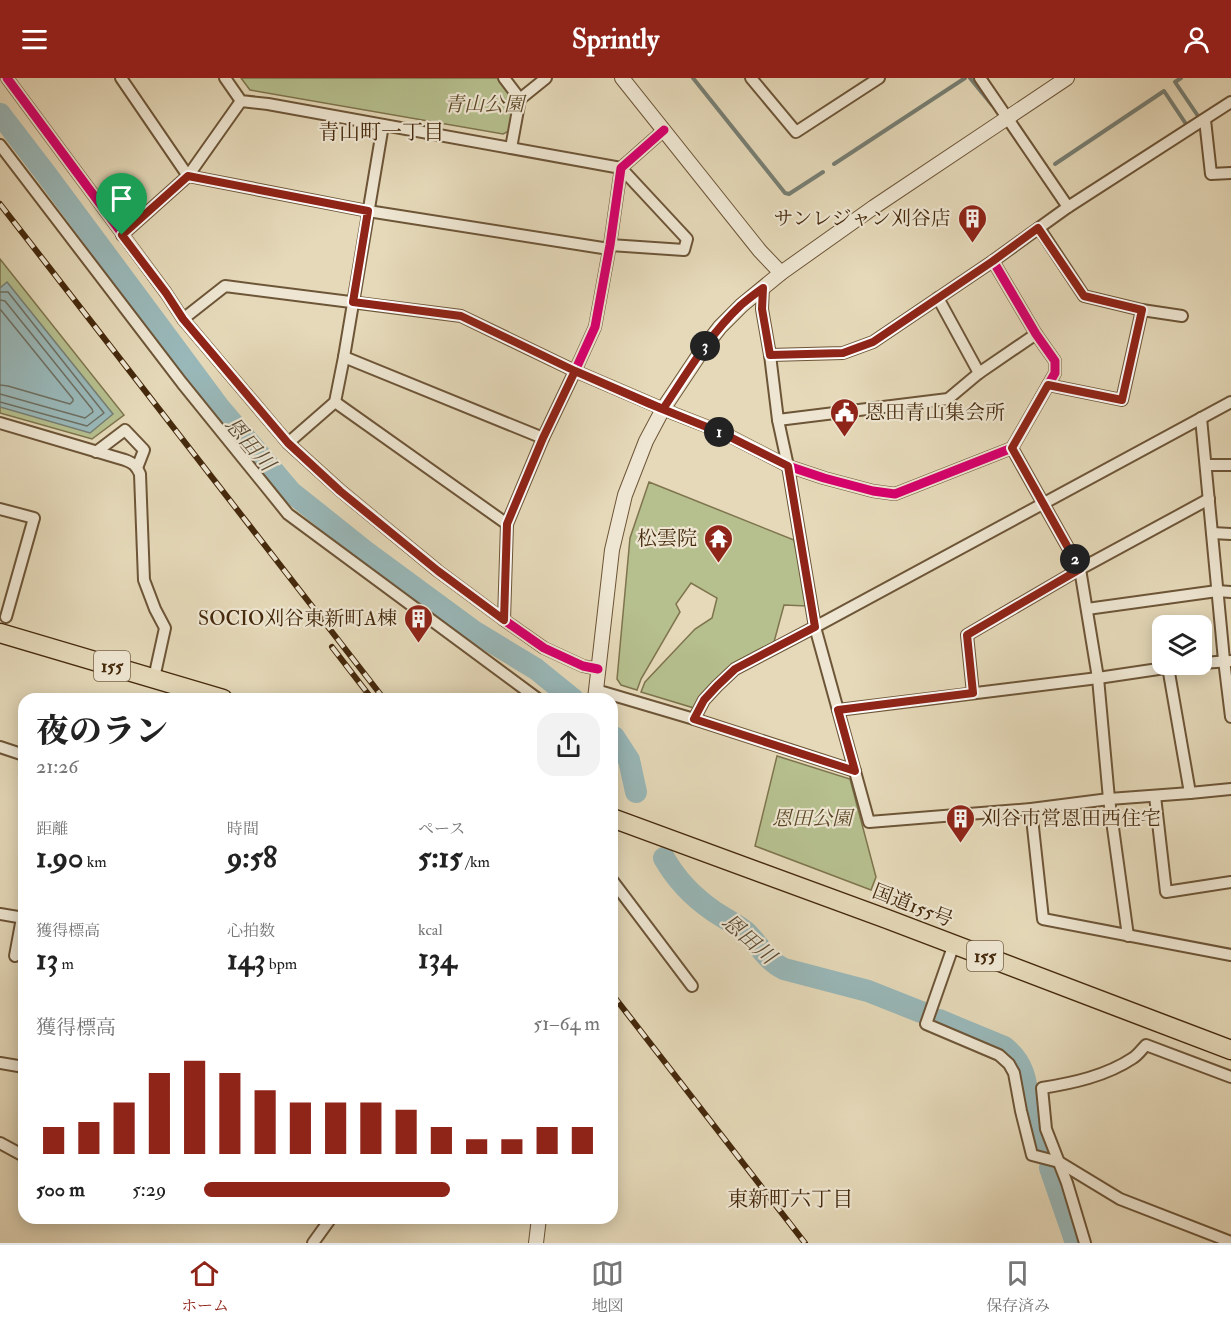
<!DOCTYPE html>
<html lang="ja">
<meta charset="utf-8">
<style>
body{margin:0;font-family:"IM FELL Double Pica","Noto Serif JP",serif;background:#f2f2f2;color:#222;height:100vh;display:flex;flex-direction:column;font-size:22px;white-space:nowrap}
*{box-sizing:border-box;margin:0}
p{font-size:20px;color:#767676}
.icon{flex:none;width:33px;height:33px;fill:none;stroke:currentColor;stroke-width:2;stroke-linecap:round;stroke-linejoin:round}
.map{position:relative;flex:1;overflow:hidden}
.drawer{position:absolute;left:18px;top:615px;width:600px;height:531px;display:flex;flex-direction:column;background:#fff;border-radius:18px;box-shadow:0 3px 15px #0003}
.drawer>*{flex:none}
.tools{position:absolute;left:1152px;top:537px;display:grid;gap:12px}
.tools a{display:grid;place-items:center;width:60px;height:60px;border-radius:12px;background:#fff;box-shadow:0 3px 15px #0003;font-size:30px}
.pin{position:absolute;display:grid;place-items:center;width:51px;height:51px;color:#fff;margin:-62px -26px;border-radius:50% 50% 50% 0;rotate:-45deg;box-shadow:0 0 6px #0007}
.pin .icon{rotate:45deg}
.km{position:absolute;width:30px;height:30px;margin:-15px;border-radius:50%;background:#222;color:#fff;font-size:16px;line-height:30px;text-align:center}
.round{display:grid;place-items:center;flex:none;width:63px;height:63px;border-radius:18px;background:#f2f2f2}
.headline{display:flex;align-items:center;justify-content:space-between;height:102px;padding:0 18px}
h1{font-size:33px;font-weight:800;line-height:45px}
.metrics{display:grid;grid-template-columns:repeat(3,1fr);gap:9px;height:102px;padding:6px 18px}
.metrics div{display:grid;align-content:center}
.metrics b{font-size:30px;font-weight:800}
.metrics small{font-size:16px;font-weight:400}
.metrics p{font-size:16px}
.chart{height:168px;padding:12px 18px}
.chart p{display:flex;justify-content:space-between}
.chart svg{width:100%;height:108px;margin-top:6px;stroke:#8f2418;stroke-width:6}
ul{padding:0 18px;list-style:none;font-size:20px}
li{display:grid;grid-template-columns:96px 72px 1fr;align-items:center;height:45px}
li i{height:15px;border-radius:8px;background:#8f2418}
header{display:flex;justify-content:space-between;align-items:center;height:78px;padding:0 18px;background:#8f2418;color:#fff;font-size:27px;font-weight:800}
.tab-bar{display:flex;justify-content:space-around;align-items:center;height:84px;border-top:2px solid #e0e0e0;background:#fff;font-size:16px;color:#767676}
.tab-bar a{display:grid;justify-items:center;gap:3px}
.tab-bar .current{color:#8f2418}
.map>svg:first-child{display:block}
.green{fill:#b6bf8e;stroke:#7e744d;stroke-width:1.5}
.water{fill:#99b8b9;stroke:#777f74;stroke-width:1.5}
.lines{fill:none;stroke-linecap:round;stroke-linejoin:round}
.shore{stroke:#6f7062;stroke-width:1.5}
.stream{stroke:#777f74;stroke-width:4}
.river{stroke:#99b8b9;stroke-width:22}
.minor-casing{stroke:#6d5537;stroke-width:14}
.tertiary-casing{stroke:#6d5537;stroke-width:16}
.trunk-casing{stroke:#45290c;stroke-width:21}
.minor{stroke:#eee6d2;stroke-width:10}
.tertiary{stroke:#eee6d2;stroke-width:14}
.trunk{stroke:#e5d9b9;stroke-width:18}
.rail-casing{stroke:#45290c;stroke-width:6}
.rail{stroke:#eee6d2;stroke-width:4;stroke-dasharray:11;stroke-linecap:butt}
.cycleway-casing{stroke:#eee6d2;stroke-width:13}
.cycleway{stroke:#d6006c;stroke-width:9}
.route-casing{stroke:#fff;stroke-width:12}
.route{stroke:#8f2418;stroke-width:8}
.labels{text-anchor:middle;stroke-width:4.5;stroke-linejoin:round;paint-order:stroke}
.shield{fill:#eee6d2;stroke:#786247;stroke-width:1.5}
.shield-label{font-size:18px;font-weight:bold;fill:#45290c}
.park-label{font-size:20px;font-style:italic;fill:#5c4726;stroke:#eee6d2}
.poi-label{font-size:20px;fill:#45290c;stroke:#eee6d2;text-anchor:end}
.street-label{font-size:20px;fill:#45290c;stroke:#eee6d2}
.neighbourhood-label{font-size:21px;fill:#45290c;stroke:#eee6d2}
.water-label{font-size:21px;font-style:italic;fill:#5a4d37;stroke:#eee6d2}
</style>
<header><svg class="icon" aria-label="menu" viewBox="0 0 24 24"><path d="M4 6h16M4 12h16M4 18h16"/></svg>Sprintly<svg class="icon" aria-label="person" viewBox="0 0 24 24"><circle cx="12" cy="8" r="4"/><path d="M4 21q1-7 8-7t8 7"/></svg></header>
<div class="map">
<svg width="1231" height="1165" viewBox="0 0 1231 1165">
<rect width="100%" height="100%" fill="#e5d9b9"/>
<filter id="stains"><feTurbulence type="fractalNoise" baseFrequency=".00333" numOctaves="4"/><feColorMatrix values="0 0 0 0 .2 0 0 0 0 .09 0 0 0 0 .02 0 0 0 .5 -.17"/></filter>
<radialGradient id="worn" r=".72"><stop offset=".6" stop-color="#630" stop-opacity="0"/><stop offset="1" stop-color="#630" stop-opacity=".3"/></radialGradient>
<g class="green">
<path d="M241,0H499L517,22L511,52L503,56L250,12Z"/>
<path d="M0,181L124,337L92,361L0,335Z"/>
<path d="M649,404L794,462L807,528L784,527L774,564L731,587L707,611L694,630L641,614L645,604L695,551L712,540L717,520L691,505L676,526L680,534L641,601L637,612L621,607L617,601L630,460Z"/>
<path d="M777,678L850,701L876,799L871,812L755,768Z"/>
</g>
<path class="water" d="M7,204L113,336L90,355L0,329V210Z"/>
<g class="lines">
<g class="shore">
<path d="M0,214H8L104,335L87,348L0,324"/>
<path d="M0,222L5,223L92,331L93,334L85,340L0,316"/>
<path d="M0,231L73,321V323L70,326L8,308L0,307"/>
</g>
<g class="stream">
<path d="M693,0L785,115L789,116L823,94"/>
<path d="M970,0L992,27"/>
<path d="M1181,0L1175,4L1198,38"/>
<path d="M834,86L965,0"/>
<path d="M1055,86L1164,13L1186,46"/>
</g>
<g class="river">
<path d="M0,36L46,96L219,329L291,414L365,473L475,554L536,591L573,621"/>
<path d="M614,659L629,682L636,714"/>
<path d="M664,780C676,801 692,818 712,832C723,840 737,846 747,855C760,868 767,883 784,891L868,913L921,934"/>
<path d="M939,942L1004,969C1032,991 1025,1017 1032,1047C1034,1056 1039,1065 1043,1074"/>
<path d="M1050,1090L1076,1165"/>
</g>
<defs>
<g id="minor">
<path d="M7,0L166,215L183,241L288,365L341,413L438,493L504,542L544,570L583,588L598,591"/>
<path d="M121,0L188,98L241,23"/>
<path d="M225,0L241,23L268,26L621,90L687,161L684,172L610,167"/>
<path d="M504,0L520,21L546,0"/>
<path d="M751,0L796,54L879,0"/>
<path d="M980,0L1068,129"/>
<path d="M1205,42L1211,96L1231,95"/>
<path d="M664,52L621,90L610,167L595,249L575,293L675,336L724,355L788,388L824,400L873,413L895,416L1012,370L1055,295V283L1036,256L993,183"/>
<path d="M0,67L182,305L288,436L538,621"/>
<path d="M511,70L520,21"/>
<path d="M1039,150L1084,218L1142,232L1182,238"/>
<path d="M122,157L188,98L368,133L609,171"/>
<path d="M763,209L762,231L770,277L843,275L873,264L993,183L1068,129L1231,24"/>
<path d="M938,220L979,295"/>
<path d="M183,241L225,208L461,238L575,293L543,360L507,446L504,542"/>
<path d="M770,277L778,342L788,388L815,549L869,744L1031,731L1109,721L1190,715L1231,711"/>
<path d="M344,279L543,360"/>
<path d="M1048,307L1122,322L1142,232"/>
<path d="M335,324L507,446"/>
<path d="M1201,340L1224,582L1231,639"/>
<path d="M778,342L948,321L979,295L1036,256"/>
<path d="M0,345L125,382C133,385 136,387 140,396L144,502L155,531L165,550L154,600"/>
<path d="M288,365L335,324L344,279L383,47"/>
<path d="M1012,370L1080,491L1098,600L1109,721L1128,858"/>
<path d="M96,374L125,352L144,372L137,390"/>
<path d="M1206,387H1231"/>
<path d="M0,431L34,440L6,539"/>
<path d="M1212,455L1231,456"/>
<path d="M1087,531L1217,513L1231,514"/>
<path d="M1202,585L1231,583"/>
<path d="M1168,589L1190,715"/>
<path d="M596,612L694,641L855,693"/>
<path d="M973,615L967,557L1080,491L1209,421"/>
<path d="M838,632L1098,600L1192,586"/>
<path d="M694,641L704,622L717,608L735,591L815,549L1231,324"/>
<path d="M0,669L24,677"/>
<path d="M1155,718L1166,814L1231,804"/>
<path d="M1031,731L1043,841L1231,877"/>
<path d="M612,802L692,908"/>
<path d="M0,836L24,840"/>
<path d="M954,866L926,946L999,977L1009,986L1014,995L1021,1033L1032,1077L1059,1084L1120,1121L1231,1164"/>
<path d="M15,878L22,840"/>
<path d="M0,985L24,989"/>
<path d="M0,1065L24,1078"/>
<path d="M313,1165L331,1140"/>
<path d="M1085,1165L1067,1105L1046,1051L1042,1010C1073,1005 1106,998 1133,980C1138,977 1142,971 1146,967L1231,999"/>
</g>
<g id="tertiary">
<path d="M622,0L760,173L781,195"/>
<path d="M595,621L612,472L625,417L646,363L663,331L703,271L720,249L742,227L781,195L874,129L1067,0"/>
<path d="M536,1165L539,1140"/>
</g>
<g id="trunk">
<path d="M0,555L223,621"/>
<path d="M612,740L887,841L1231,972"/>
</g>
</defs>
<use href="#minor" class="minor-casing"/>
<use href="#tertiary" class="tertiary-casing"/>
<use href="#trunk" class="trunk-casing"/>
<use href="#minor" class="minor"/>
<use href="#tertiary" class="tertiary"/>
<use href="#trunk" class="trunk"/>
<defs>
<g id="rail">
<path d="M0,126L384,621"/>
<path d="M332,569L372,621"/>
<path d="M612,916L805,1165"/>
</g>
</defs>
<use href="#rail" class="rail-casing"/>
<use href="#rail" class="rail"/>
<defs>
<g id="cycleway">
<path d="M7,0L166,215L183,241L288,365L341,413L438,493L504,542L544,570L583,588L598,591"/>
<path d="M664,52L621,90L610,167L595,249L575,293L675,336L724,355L788,388L824,400L873,413L895,416L1012,370L1055,295V283L1036,256L993,183"/>
</g>
</defs>
<use href="#cycleway" class="cycleway-casing"/>
<use href="#cycleway" class="cycleway"/>
</g>
<g class="lines">
<defs>
<path id="route" d="M122,157L166,215L183,241L288,365L340,413L438,493L504,542L507,446L543,360L575,293L650,326L724,356L788,388L815,549L735,591L717,608L704,622L694,641L855,693L838,632L973,615L967,557L1080,491L1012,370L1048,307L1122,322L1142,232L1084,218L1038,150L993,183L873,264L843,275L770,277L762,231L763,210C756,215 748,221 741,227C709,257 687,295 663,331L575,293L461,238L353,224L368,133L188,98L122,157"/>
</defs>
<use href="#route" class="route-casing"/>
<use href="#route" class="route"/>
</g>
<defs>
<symbol id="building-pin" viewBox="-11 -11 22 30"><path d="M0 17L-7.5 6A9.5 9.5 0 1 1 7.5 6Z" fill="#8f2418" stroke="#eee6d2"/><path d="M-4-6H4V6H1V3H-1V6H-4ZM-2.5-4.3h1.7v1.8h-1.7ZM.8-4.3h1.7v1.8H.8ZM-2.5-1h1.7V.8h-1.7ZM.8-1h1.7V.8H.8Z" fill="#fff"/></symbol>
<symbol id="civic-pin" viewBox="-11 -11 22 30"><path d="M0 17L-7.5 6A9.5 9.5 0 1 1 7.5 6Z" fill="#8f2418" stroke="#eee6d2"/><path d="M-.6-6.5H3V-4.5H.6V-3L4-1V1h2V6H-6V1h2V-1L-.6-3ZM-1.2 2.5V6h2.4V2.5Z" fill="#fff"/></symbol>
<symbol id="temple-pin" viewBox="-11 -11 22 30"><path d="M0 17L-7.5 6A9.5 9.5 0 1 1 7.5 6Z" fill="#8f2418" stroke="#eee6d2"/><path d="M0-6L5-2H3V0L6.5 2.5H4V6H1.5V3h-3V6H-4V2.5H-6.5L-3 0V-2H-5Z" fill="#fff"/></symbol>
</defs>
<g fill-rule="evenodd">
<use href="#building-pin" x="956" y="124" width="33" height="45"/>
<use href="#civic-pin" x="828" y="318" width="33" height="45"/>
<use href="#temple-pin" x="702" y="444" width="33" height="45"/>
<use href="#building-pin" x="402" y="524" width="33" height="45"/>
<use href="#building-pin" x="944" y="724" width="33" height="45"/>
</g>
<g class="labels">
<g class="shield">
<rect x="94" y="573" width="36" height="30" rx="4.5"/>
<rect x="967" y="863" width="36" height="30" rx="4.5"/>
</g>
<g class="shield-label">
<text x="112" y="594">155</text>
<text x="985" y="884">155</text>
</g>
<g class="park-label">
<text x="484" y="33">青山公園</text>
<text x="812" y="747">恩田公園</text>
</g>
<g class="poi-label">
<text x="951" y="147">サンレジャン刈谷店</text>
<text x="865" y="341" text-anchor="start">恩田青山集会所</text>
<text x="697" y="467">松雲院</text>
<text x="397" y="547">SOCIO刈谷東新町A棟</text>
<text x="981" y="747" text-anchor="start">刈谷市営恩田西住宅</text>
</g>
<g class="street-label">
<text transform="translate(913 827) rotate(21)" y="7">国道155号</text>
</g>
<g class="neighbourhood-label">
<text x="381" y="61">青山町一丁目</text>
<text x="790" y="1128">東新町六丁目</text>
</g>
<g class="water-label">
<text transform="translate(250 366) rotate(49)" y="7">恩田川</text>
<text transform="translate(749 861) rotate(41)" y="7">恩田川</text>
</g>
</g>
<rect width="100%" height="100%" filter="url(#stains)"/>
<rect width="100%" height="100%" fill="url(#worn)"/>
</svg>
<div class="tools">
<a><svg class="icon" aria-label="layers" viewBox="0 0 24 24"><path d="M12 4l9 5-9 5-9-5zM3 14l9 5 9-5"/></svg></a>
</div>
<div class="pin" style="left:122px;top:157px;background:#1e9e55"><svg class="icon" aria-label="arrive" viewBox="0 0 24 24"><path d="M6 21V4h12l-3 4 3 4H6"/></svg></div>
<b class="km" style="left:719px;top:354px">1</b>
<b class="km" style="left:1075px;top:481px">2</b>
<b class="km" style="left:705px;top:268px">3</b>
<section class="drawer">
<div class="headline"><div><h1>夜のラン</h1><p>21:26</p></div><a class="round"><svg class="icon" aria-label="share" viewBox="0 0 24 24"><path d="M12 15V3M7 8l5-5 5 5M5 13v7h14v-7"/></svg></a></div>
<div class="metrics">
<div><p>距離</p><b>1.90<small> km</small></b></div>
<div><p>時間</p><b>9:58</b></div>
<div><p>ペース</p><b>5:15<small> /km</small></b></div>
</div>
<div class="metrics">
<div><p>獲得標高</p><b>13<small> m</small></b></div>
<div><p>心拍数</p><b>143<small> bpm</small></b></div>
<div><p>kcal</p><b>134</b></div>
</div>
<div class="chart"><p><span>獲得標高</span>51–64 m</p>
<svg viewBox="0 0 160 44" preserveAspectRatio="none"><path d="M5 44V33M15 44V31M25 44V23M35 44V11M45 44V6M55 44V11M65 44V18M75 44V23M85 44V23M95 44V23M105 44V26M115 44V33M125 44V38M135 44V38M145 44V33M155 44V33"/></svg>
</div>
<ul>
<li><b>500 m</b>5:29<i style="width:62%"></i></li>
</ul>
</section>
</div>
<nav class="tab-bar">
<a class="current"><svg class="icon" aria-label="home" viewBox="0 0 24 24"><path d="M3 11l9-7 9 7M6 9v11h12V9"/></svg>ホーム</a>
<a><svg class="icon" aria-label="map" viewBox="0 0 24 24"><path d="M3 6l6-2 6 2 6-2v14l-6 2-6-2-6 2zM9 4v14M15 6v14"/></svg>地図</a>
<a><svg class="icon" aria-label="saved" viewBox="0 0 24 24"><path d="M7 4h10v16l-5-4-5 4z"/></svg>保存済み</a>
</nav>
